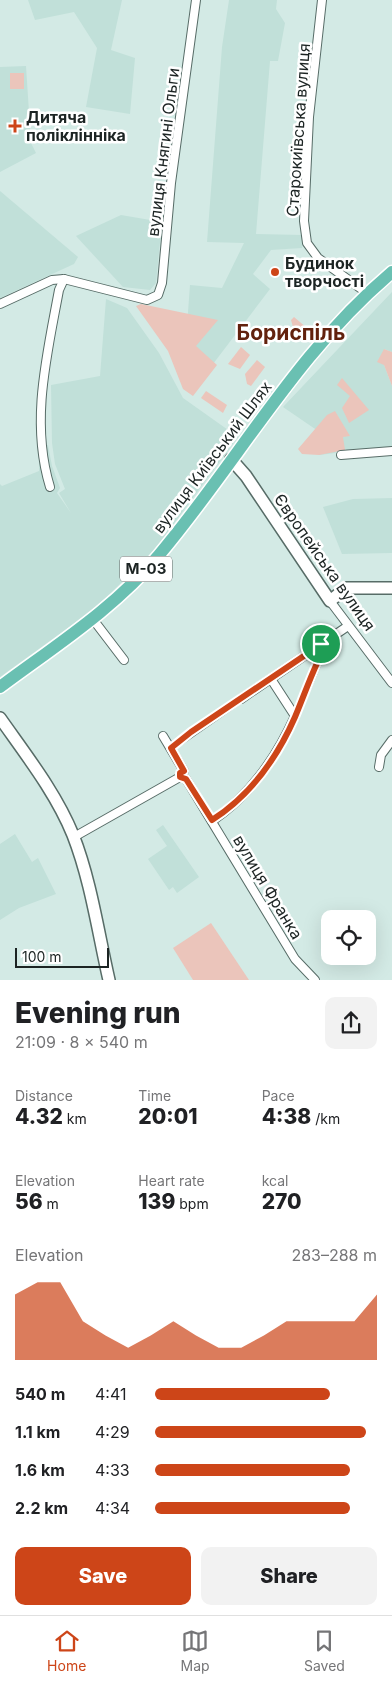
<!DOCTYPE html>
<meta charset="utf-8">
<style>
body{margin:0;font-family:Inter,sans-serif;background:#f2f2f2;color:#202124;height:100vh;display:flex;flex-direction:column;font-size:19px;white-space:nowrap}
*{box-sizing:border-box;margin:0}
p{font-size:16px;color:#757577}
.icon{flex:none;width:28px;height:28px;fill:none;stroke:currentColor;stroke-width:2;stroke-linecap:round;stroke-linejoin:round}
.map{position:relative;height:980px;overflow:hidden}
.panel{display:flex;flex-direction:column;background:#fff;flex:1}
.panel>*{flex:none}
.fabs{position:absolute;left:321px;top:910px;display:grid;gap:10px}
.fabs a{display:grid;place-items:center;width:55px;height:55px;border-radius:10px;background:#fff;box-shadow:0 5px 20px #0002;font-size:25px}
.scale{position:absolute;left:15px;bottom:12px;width:94px;box-sizing:border-box;padding-left:5px;border:2px solid #1c2423;border-top:0;font-size:14px;line-height:18px;white-space:nowrap;color:#1c2423;-webkit-text-stroke:4px #fff;paint-order:stroke}
.pin{position:absolute;display:grid;place-items:center;width:42px;height:42px;color:#fff;margin:-21px;border:2px solid #fff;border-radius:50%;box-shadow:0 1px 5px #0007}
.round{display:grid;place-items:center;flex:none;width:52px;height:52px;border-radius:10px;background:#f2f2f2}
.head{display:flex;align-items:center;justify-content:space-between;height:85px;padding:0 15px}
h1{font-size:28px;font-weight:800;line-height:38px}
.stats{display:grid;grid-template-columns:repeat(3,1fr);gap:8px;height:85px;padding:5px 15px}
.stats div{display:grid;align-content:center}
.stats b{font-size:21px;font-weight:800}
.stats small{font-size:14px;font-weight:400}
.stats p{font-size:14px}
.chart{height:140px;padding:10px 15px}
.chart p{display:flex;justify-content:space-between}
.chart svg{width:100%;height:90px;margin-top:5px;fill:#cd4518;opacity:.7}
.button{display:flex;gap:10px;margin-top:auto;padding:10px 15px}
.button a{flex:1;height:58px;border-radius:10px;background:#cd4518;color:#fff;font-size:20px;font-weight:800;line-height:58px;text-align:center}
.button a+a{background:#f2f2f2;color:#202124}
ul{padding:0 15px;list-style:none;font-size:16px}
li{display:grid;grid-template-columns:80px 60px 1fr;align-items:center;height:38px}
li i{height:12px;border-radius:6px;background:#cd4518}
.tabs{display:flex;justify-content:space-around;align-items:center;height:70px;border-top:1px solid #e0e0e0;background:#fff;font-size:14px;color:#757577}
.tabs a{display:grid;justify-items:center;gap:2px}
.tabs .active{color:#cd4518}
.map>svg:first-child{display:block}
.built{fill:#c1e0d9}
.green{fill:#ebc5bb}
.lines{fill:none;stroke-linecap:round;stroke-linejoin:round}
.pedestrian-casing{stroke:#576c67;stroke-width:8}
.minor-casing{stroke:#576c67;stroke-width:10}
.secondary-casing{stroke:#576c67;stroke-width:14}
.trunk-casing{stroke:#fff;stroke-width:15}
.pedestrian{stroke:#fff;stroke-width:5.5}
.minor{stroke:#fff;stroke-width:8}
.secondary{stroke:#fff;stroke-width:11}
.trunk{stroke:#6ac0b2;stroke-width:12}
.route-casing{stroke:#fff;stroke-width:10}
.route{stroke:#cd4518;stroke-width:6}
.poi-dot{fill:#cd4518;stroke:#fff;stroke-width:2}
.labels{text-anchor:middle;stroke-width:5;stroke-linejoin:round;paint-order:stroke}
.shield{fill:#fff;stroke:#606665;stroke-width:1}
.shield-label{font-size:15px;font-weight:bold;fill:#1c2423}
.poi-label{font-size:16px;font-weight:bold;fill:#1c2423;stroke:#fff;text-anchor:start}
.street-label{font-size:16px;fill:#1c2423;stroke:#fff}
.district-label{font-size:21px;font-weight:bold;fill:#62210d;stroke:#fff}
</style>
<div class="map">
<svg width="392" height="980" viewBox="0 0 392 980">
<rect width="100%" height="100%" fill="#d3eae5"/>
<g class="built">
<path d="M28,0H122L111,50L135,58L130,114L86,107L97,48L74,12L35,20Z"/>
<path d="M229,0H277L276,9L285,23L278,61H270L256,234L303,235L302,248L271,250L253,274L270,289L213,364L186,339L190,285L222,288L244,243L207,242L222,47Z"/>
<path d="M26,66L31,143L36,153L0,172V67Z"/>
<path d="M0,191L78,257L74,264L0,298Z"/>
<path d="M121,215L162,222L156,283L150,290L123,287L76,236Z"/>
<path d="M392,292V352L384,349V365L392,386V448L349,451L345,449L335,453L319,455L321,433L283,407Z"/>
<path d="M106,299L127,308L159,353L183,398L238,437L152,553L94,609L0,677V484L2,486L39,471V446L48,445L52,466L60,488L57,493L71,513L59,493L65,489L55,464L52,443L51,385L100,376Z"/>
<path d="M392,498V553L342,554L323,507L353,499Z"/>
<path d="M163,825L199,877L177,893L173,887L169,890L148,859L167,846L156,830Z"/>
<path d="M15,834L32,862L38,858L56,894L19,908L0,920V844Z"/>
</g>
<g class="green">
<rect x="10" y="73" width="14" height="16"/>
<path d="M141,304L218,320L196,346L217,365L193,396L183,389L168,351L136,306Z"/>
<path d="M294,317L307,328L298,338L292,331L293,327L291,320Z"/>
<path d="M241,347L250,355L240,369L228,364Z"/>
<path d="M384,349L392,352V386L384,365L377,362Z"/>
<path d="M257,360L265,367L251,386L247,384L245,374Z"/>
<path d="M342,378L369,410L349,423L342,408L350,396L337,385Z"/>
<path d="M206,391L227,405L223,413L201,398Z"/>
<path d="M335,411L350,436L343,437L345,450L319,455L302,454L298,449L327,415Z"/>
<path d="M211,923L249,980H193L173,948Z"/>
</g>
<g class="lines">
<defs>
<g id="pedestrian">
<path d="M295,716L328,640"/>
<path d="M171,748L241,699"/>
</g>
<g id="minor">
<path d="M322,0L309,117L304,221L307,243L318,258L367,293"/>
<path d="M0,304L52,280L64,279L147,300L158,295L162,283L171,183L196,0"/>
<path d="M341,455L392,451"/>
<path d="M50,487C30,422 47,355 59,290L64,279"/>
<path d="M330,601L392,683"/>
<path d="M92,618L124,660"/>
<path d="M241,699L348,626"/>
<path d="M163,736L184,771"/>
<path d="M379,767L381,755L392,740"/>
<path d="M186,779L295,959L315,980"/>
<path d="M212,821C251,795 276,758 295,716L271,679"/>
<path d="M74,837L180,777"/>
</g>
<g id="secondary">
<path d="M231,459L246,476L330,601L346,588H392"/>
<path d="M0,718C26,755 56,793 73,835C91,881 98,932 109,980"/>
</g>
<path id="trunk" d="M0,687C55,646 115,608 159,555C239,460 296,353 392,272"/>
</defs>
<use href="#pedestrian" class="pedestrian-casing"/>
<use href="#minor" class="minor-casing"/>
<use href="#secondary" class="secondary-casing"/>
<use href="#trunk" class="trunk-casing"/>
<use href="#pedestrian" class="pedestrian"/>
<use href="#minor" class="minor"/>
<use href="#secondary" class="secondary"/>
<use href="#trunk" class="trunk"/>
</g>
<g class="lines">
<defs>
<path id="route" d="M329,639C315,663 306,691 295,717C277,758 251,795 212,820L186,779L180,777V773L184,771L171,748L191,732Z"/>
</defs>
<use href="#route" class="route-casing"/>
<use href="#route" class="route"/>
</g>
<g class="poi-dot">
<path d="M12.5 118.5h5v5h5v5h-5v5h-5v-5h-5v-5h5z"/>
<circle cx="275" cy="272" r="5"/>
</g>
<g class="labels">
<rect class="shield" x="120" y="556.5" width="52" height="25" rx="4"/>
<g class="shield-label">
<text x="146" y="574">М-03</text>
</g>
<g class="poi-label">
<text x="26" y="123">Дитяча<tspan x="26" dy="18">поліклінніка</tspan></text>
<text x="285" y="269">Будинок<tspan x="285" dy="18">творчості</tspan></text>
</g>
<g class="street-label">
<text transform="translate(298 130) rotate(-86)" y="6">Старокиївська вулиця</text>
<text transform="translate(163 152) rotate(-83)" y="6">вулиця Княгині Ольги</text>
<text transform="translate(212 457) rotate(-53)" y="6">вулиця Київський Шлях</text>
<text transform="translate(325 562) rotate(55)" y="6">Європейська вулиця</text>
<text transform="translate(268 887) rotate(59)" y="6">вулиця Франка</text>
</g>
<g class="district-label">
<text x="291" y="340">Бориспіль</text>
</g>
</g>
</svg>
<div class="fabs">
<a><svg class="icon" aria-label="locate" viewBox="0 0 24 24"><circle cx="12" cy="12" r="6"/><path d="M12 2v4M12 18v4M2 12h4M18 12h4"/></svg></a>
</div>
<div class="scale">100 m</div>
<div class="pin" style="left:321px;top:644px;background:#1e9e55"><svg class="icon" aria-label="arrive" viewBox="0 0 24 24"><path d="M6 21V4h12l-3 4 3 4H6"/></svg></div>
</div>
<section class="panel">
<div class="head"><div><h1>Evening run</h1><p>21:09 · 8 × 540 m</p></div><a class="round"><svg class="icon" aria-label="share" viewBox="0 0 24 24"><path d="M12 15V3M7 8l5-5 5 5M5 13v7h14v-7"/></svg></a></div>
<div class="stats">
<div><p>Distance</p><b>4.32<small> km</small></b></div>
<div><p>Time</p><b>20:01</b></div>
<div><p>Pace</p><b>4:38<small> /km</small></b></div>
</div>
<div class="stats">
<div><p>Elevation</p><b>56<small> m</small></b></div>
<div><p>Heart rate</p><b>139<small> bpm</small></b></div>
<div><p>kcal</p><b>270</b></div>
</div>
<div class="chart"><p><span>Elevation</span>283–288 m</p>
<svg viewBox="0 0 160 44" preserveAspectRatio="none"><path d="M0 44V12L10 6L20 6L30 25L40 32L50 38L60 32L70 25L80 32L90 38L100 38L110 32L120 25L130 25L140 25L150 25L160 12V44z"/></svg>
</div>
<ul>
<li><b>540 m</b>4:41<i style="width:79%"></i></li>
<li><b>1.1 km</b>4:29<i style="width:95%"></i></li>
<li><b>1.6 km</b>4:33<i style="width:88%"></i></li>
<li><b>2.2 km</b>4:34<i style="width:88%"></i></li>
</ul>
<div class="button"><a>Save</a><a>Share</a></div>
</section>
<nav class="tabs">
<a class="active"><svg class="icon" aria-label="home" viewBox="0 0 24 24"><path d="M3 11l9-7 9 7M6 9v11h12V9"/></svg>Home</a>
<a><svg class="icon" aria-label="map" viewBox="0 0 24 24"><path d="M3 6l6-2 6 2 6-2v14l-6 2-6-2-6 2zM9 4v14M15 6v14"/></svg>Map</a>
<a><svg class="icon" aria-label="saved" viewBox="0 0 24 24"><path d="M7 4h10v16l-5-4-5 4z"/></svg>Saved</a>
</nav>
